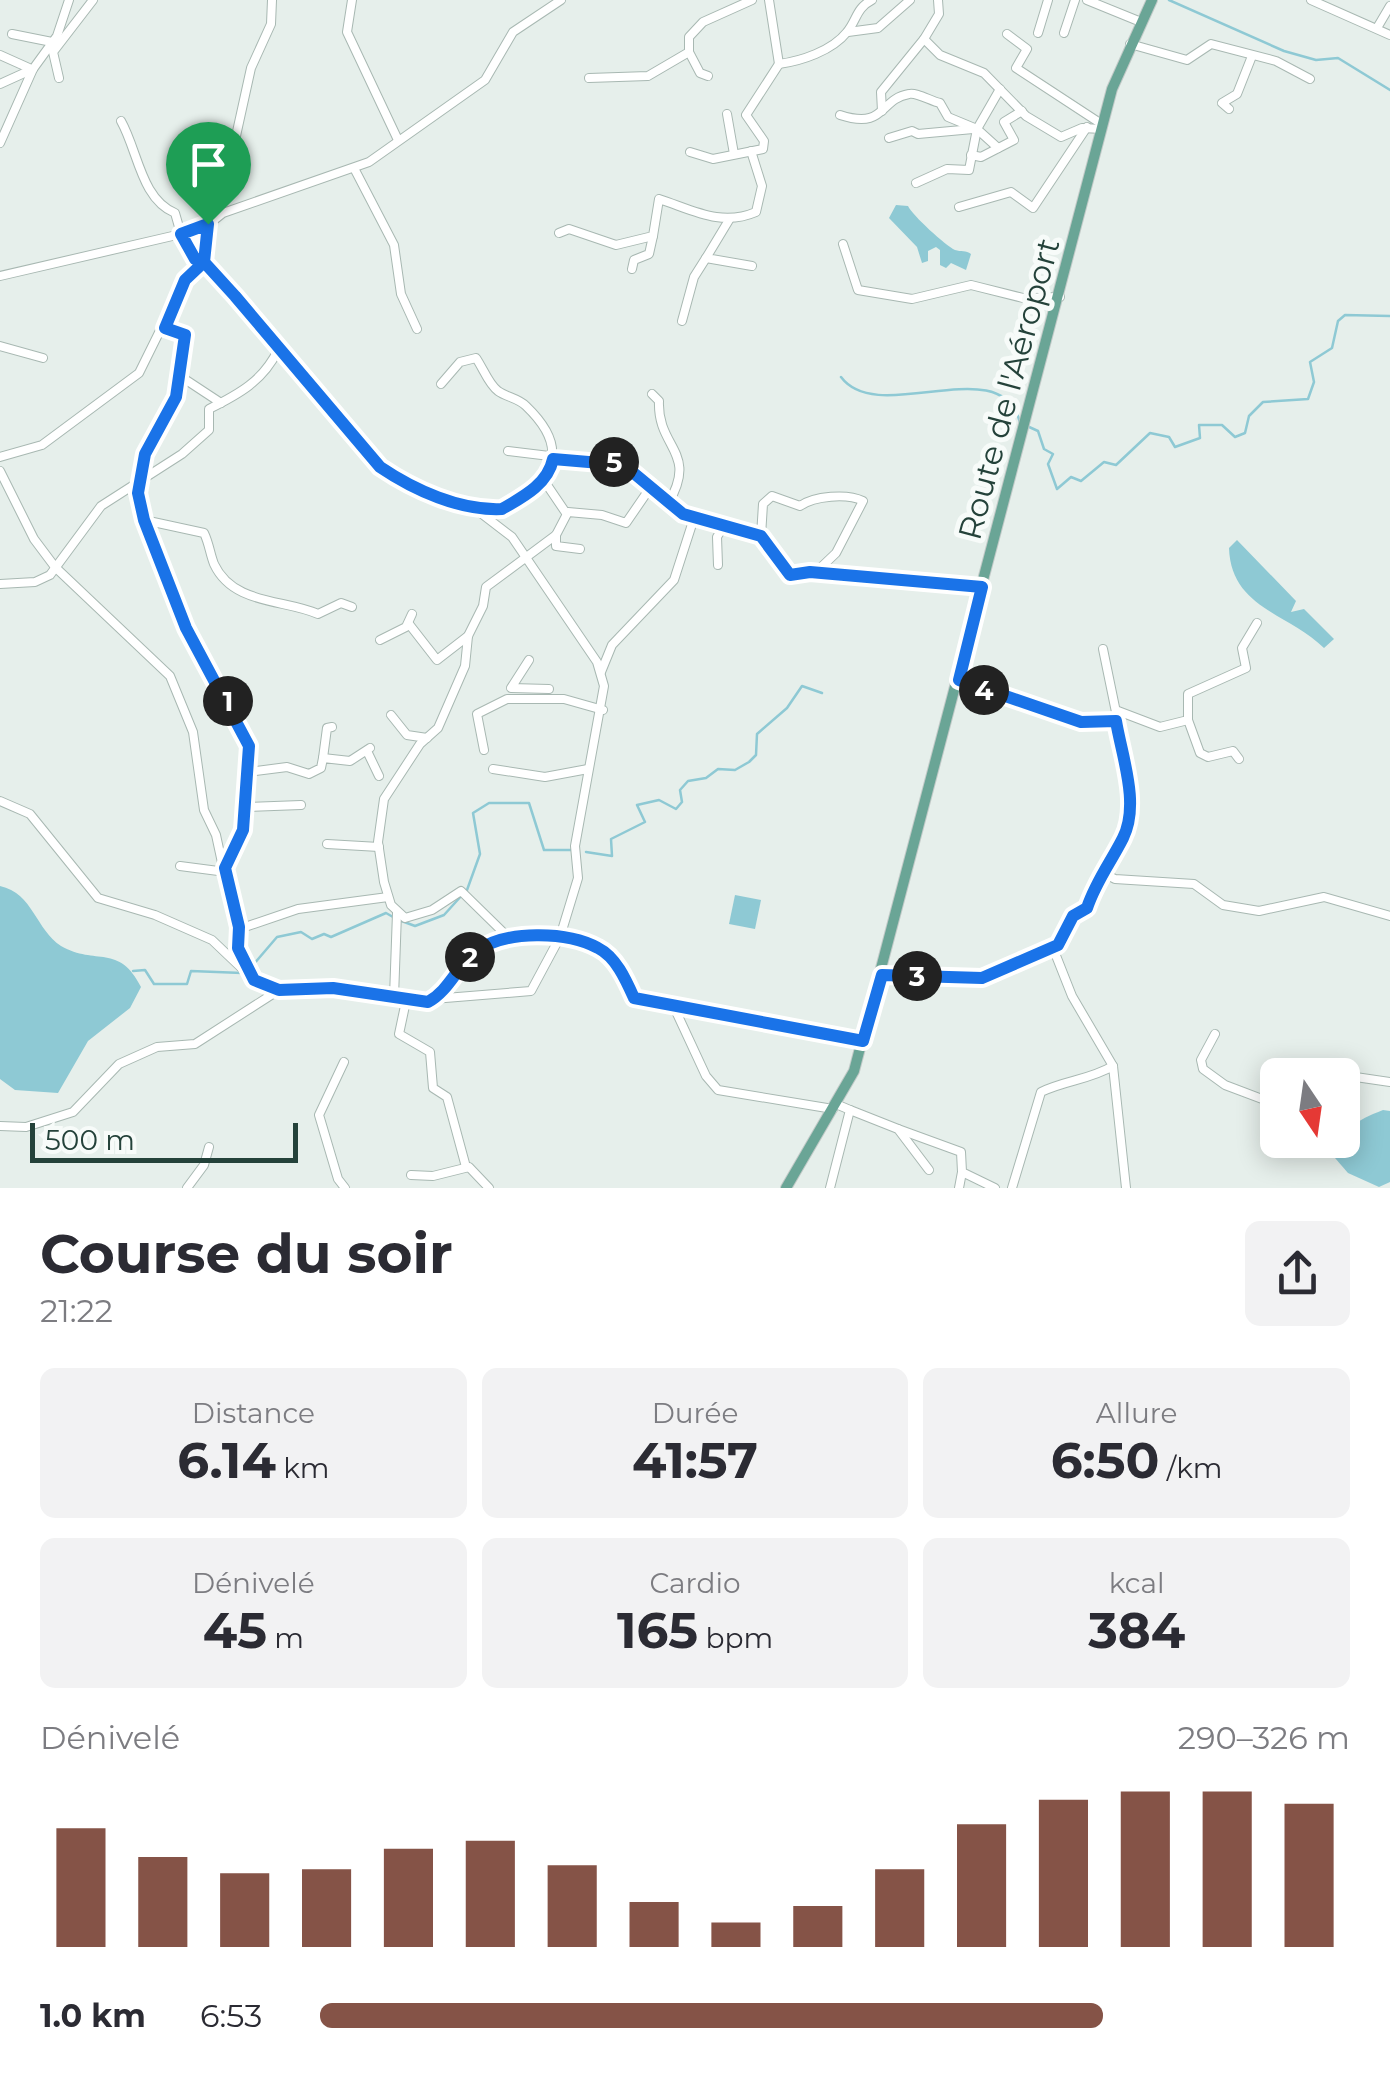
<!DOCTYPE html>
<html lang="fr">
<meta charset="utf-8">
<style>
body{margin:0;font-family:Montserrat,sans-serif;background:#f2f2f3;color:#2b2b33;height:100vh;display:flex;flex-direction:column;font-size:38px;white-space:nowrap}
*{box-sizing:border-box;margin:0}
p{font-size:32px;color:#7c7c81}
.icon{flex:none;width:55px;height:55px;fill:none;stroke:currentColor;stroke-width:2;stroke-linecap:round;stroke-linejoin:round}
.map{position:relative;height:1188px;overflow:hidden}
.drawer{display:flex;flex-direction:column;background:#fff;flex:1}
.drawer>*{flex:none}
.needle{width:65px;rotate:167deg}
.buttons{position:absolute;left:1260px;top:1058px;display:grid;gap:20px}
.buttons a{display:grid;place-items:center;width:100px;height:100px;border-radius:15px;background:#fff;box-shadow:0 5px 25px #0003;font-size:50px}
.scale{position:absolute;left:30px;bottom:25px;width:268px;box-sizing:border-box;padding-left:10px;border:5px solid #24423a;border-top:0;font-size:28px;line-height:35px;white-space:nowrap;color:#24423a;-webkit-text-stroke:8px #f7fbf9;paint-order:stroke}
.pin{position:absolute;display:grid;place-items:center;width:85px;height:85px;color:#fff;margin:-102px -42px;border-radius:50% 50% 50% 0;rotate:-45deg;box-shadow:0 0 10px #0007}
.pin .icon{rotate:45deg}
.km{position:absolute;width:50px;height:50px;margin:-25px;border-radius:50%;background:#222;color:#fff;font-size:28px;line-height:50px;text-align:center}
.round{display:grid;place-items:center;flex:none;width:105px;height:105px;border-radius:15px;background:#f2f2f3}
.head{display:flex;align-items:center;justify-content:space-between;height:170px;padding:0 40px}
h1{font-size:55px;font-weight:700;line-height:75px}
.metrics{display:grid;grid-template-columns:repeat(3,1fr);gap:15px;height:170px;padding:10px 40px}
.metrics div{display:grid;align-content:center;border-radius:15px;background:#f2f2f3;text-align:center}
.metrics b{font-size:50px;font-weight:700}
.metrics small{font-size:28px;font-weight:400}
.metrics p{font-size:28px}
.chart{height:280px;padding:20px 40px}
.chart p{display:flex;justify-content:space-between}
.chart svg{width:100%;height:180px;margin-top:10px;stroke:#855347;stroke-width:6}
ul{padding:0 40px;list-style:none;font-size:32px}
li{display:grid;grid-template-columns:160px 120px 1fr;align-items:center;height:75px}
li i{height:25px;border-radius:12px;background:#855347}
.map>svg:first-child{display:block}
.water{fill:#8ec9d4}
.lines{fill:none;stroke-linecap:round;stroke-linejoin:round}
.stream{stroke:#8ec9d4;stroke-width:2.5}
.minor-casing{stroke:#a8b8b2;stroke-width:10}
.major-casing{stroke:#c2cac8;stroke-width:12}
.minor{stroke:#fff;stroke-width:8}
.major{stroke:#6aa596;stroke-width:10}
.route-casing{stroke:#fff;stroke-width:20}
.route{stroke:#1a73e8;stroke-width:12}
.labels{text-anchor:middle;stroke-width:10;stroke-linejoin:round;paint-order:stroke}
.street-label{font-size:32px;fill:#24423a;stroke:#f7fbf9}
</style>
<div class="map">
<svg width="1390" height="1188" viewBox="0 0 1390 1188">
<rect width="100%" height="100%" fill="#e6efeb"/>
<g class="water">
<path d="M896,205L908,206C912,215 946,246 955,250C961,252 966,250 971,254L966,270L951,263L946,268L940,265V250L936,247L928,251V261L922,263L917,247L889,218Z"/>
<path d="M1237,540L1296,601L1291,612L1304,609L1334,639L1324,648C1288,613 1231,608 1229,548Z"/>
<path d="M0,886C33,893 36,930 61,946C96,966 119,943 141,987L130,1008L88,1041L58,1093L15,1090L0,1079Z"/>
<path d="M735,895L761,900L755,929L729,924Z"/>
<path d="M1383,1110L1390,1111V1182L1379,1187L1348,1173L1335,1158C1339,1130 1357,1120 1383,1110Z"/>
</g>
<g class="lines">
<g class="stream">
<path d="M1169,0L1284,51L1316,60L1338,58L1390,90"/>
<path d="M841,377C879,428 1002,348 1020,423"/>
<path d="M1027,426L1038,431L1044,449L1053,454L1048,464L1057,489L1071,477L1081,481L1104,462L1116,465L1150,433L1169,437L1175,447L1200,438L1199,425H1222L1235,437L1245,433L1249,416L1263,402L1308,399L1314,382L1310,362L1332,348L1338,321L1345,315L1390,316"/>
<path d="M586,852L612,856L611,839L645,822L637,805L659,800L676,809L682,802L680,790L688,781L706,778L718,769L735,770L749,762L756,755L757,734L787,708L802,686L822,693"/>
<path d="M467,890L480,854L473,813L489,803H529L544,850H571"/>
<path d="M399,920L415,926L444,915L463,894"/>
<path d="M253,965L277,937L301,932L312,939L324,934L331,937L386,913L393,917"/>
<path d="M133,971L145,970L154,984H187L191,971L242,973"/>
</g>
<defs>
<g id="minor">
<path d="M272,0L271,24L251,68L236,136L208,201L203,262L380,467L435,496L469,504L512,537L597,662L604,686L575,846L578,878L560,937L531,991L433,999"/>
<path d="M352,0L347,32L398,140"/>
<path d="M769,0L779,64"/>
<path d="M938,0L939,14L924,39L940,55L984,73L1026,116L1061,137L1082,128L1102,129"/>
<path d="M1087,0L1141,22"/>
<path d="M1311,0L1390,35"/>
<path d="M1377,28L1390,6"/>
<path d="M848,32L878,28L910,0"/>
<path d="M1038,33L1048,0"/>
<path d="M1064,33L1075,0"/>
<path d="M12,34L52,42"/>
<path d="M1007,34L1027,49L1016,68L1103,125"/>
<path d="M1130,44L1187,60L1211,44L1276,61L1310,79"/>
<path d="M689,52L700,73L708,76"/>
<path d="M0,55L29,68"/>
<path d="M59,78L53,52L93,0"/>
<path d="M589,78L648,76L689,52V37L703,22L752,0"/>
<path d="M0,84L33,69"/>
<path d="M1229,109L1222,103L1237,94L1252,56"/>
<path d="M882,111L881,92L924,39"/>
<path d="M727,114L734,154"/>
<path d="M840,115C886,130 879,99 909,94C916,92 931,101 940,103L948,117L977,129L998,148"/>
<path d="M121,121C138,151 141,199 175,213L181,234L199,263"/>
<path d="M889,138L912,131L918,134L973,129"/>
<path d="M0,143L33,69L57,36L69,0"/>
<path d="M690,152L713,159L763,149L764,141L746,115L779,64C801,61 832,51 847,32C857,20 856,8 872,0"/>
<path d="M971,155L981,157L1014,140L1004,122L1022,111"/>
<path d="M355,170L394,245L401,294L417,329"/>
<path d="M916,183L947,169L969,170L977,129L1000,89"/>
<path d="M959,207L1011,192L1033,208L1087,127"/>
<path d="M729,220L706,258L752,266"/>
<path d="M559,233L569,229L616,245L653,236L659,199C693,210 721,227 756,212L762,186L751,151"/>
<path d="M843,244L858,290L912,299L971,285L1023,298L1060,297"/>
<path d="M632,269L634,260L649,254L653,236"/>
<path d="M0,276L181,234L208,225L223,213L369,162L485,80L513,32L561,0"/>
<path d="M682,321L694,277L706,258"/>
<path d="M165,328L185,335L176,397L145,455L138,493L144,520L186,627L249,746L243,830L225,868"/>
<path d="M0,346L43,358"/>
<path d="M180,376L221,403"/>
<path d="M441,384L460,362L476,358C483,368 489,385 498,391C506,397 518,398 526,406C573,451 552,480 502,509L478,507"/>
<path d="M652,394L659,401C657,449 699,451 668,504C718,538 753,509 790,575L810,572L983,587"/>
<path d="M508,451L624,465L668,504"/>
<path d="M0,457L42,445L139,373L185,280L203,262"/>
<path d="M0,471L34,539L55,567L170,676L193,732L204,810L216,835L245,969"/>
<path d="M543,479L566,513"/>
<path d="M144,520L204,533C209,543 210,554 214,564C233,605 284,599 318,614L341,603L352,607"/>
<path d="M556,535V546L580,549"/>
<path d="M761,536L763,504L772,496L800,506C814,496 847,493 863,501L836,553L815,573"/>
<path d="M718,565L717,537L725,524"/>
<path d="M0,584L35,582L50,575L101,506L182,454L209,430V409C239,394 263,381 278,350"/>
<path d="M409,624L437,660L468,636"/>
<path d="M380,640L406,627L412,614"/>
<path d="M1103,649L1117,717"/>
<path d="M529,660L511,688L549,689"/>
<path d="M601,672L612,645L674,580L694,518"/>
<path d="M1118,711L1160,727L1188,720V694L1246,668L1242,648L1257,623"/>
<path d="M391,715L407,735L427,738"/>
<path d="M1188,720L1200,753L1208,757L1233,751L1239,759"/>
<path d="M484,750L477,714L507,699H564L603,710"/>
<path d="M367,751L379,776"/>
<path d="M323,758L327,728L332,727"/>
<path d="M493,769L545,777L588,769"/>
<path d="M248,772L287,767L309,774L321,768L323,758L350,761L370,748"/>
<path d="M0,801L30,814L98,898L155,915L212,940L254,980L279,990L333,988L428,1002C450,990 457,965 476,951C505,930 567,932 598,948C616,957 626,980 634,998L863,1041"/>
<path d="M246,807L301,805"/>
<path d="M327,844L379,847"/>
<path d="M180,866L226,872"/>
<path d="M1101,872L1115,879L1194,884L1223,905L1259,911L1324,897L1390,916"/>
<path d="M239,929L298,909L388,897"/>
<path d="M510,939L461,891L432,910L405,918L391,905L384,882L378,842L384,799L420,744L438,728L465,666L468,636L483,606L486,587L556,535L568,512L602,515L626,523L650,488"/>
<path d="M1053,948L1072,996L1113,1066"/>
<path d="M882,975L982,978L1058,945L1073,916L1087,908C1096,881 1111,862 1123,838C1140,803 1122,757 1116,721H1081L959,680"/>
<path d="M394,997L397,913"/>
<path d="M406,1001L399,1034L430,1052L433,1088L447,1097L466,1167"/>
<path d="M673,1005L706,1076L718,1090L833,1109"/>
<path d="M1215,1034L1201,1060L1203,1069L1225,1085L1278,1105"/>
<path d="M344,1062L319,1115L338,1179L345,1188"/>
<path d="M1304,1075L1313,1063L1339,1075"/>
<path d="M1342,1075L1390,1082"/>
<path d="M850,1110L898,1129L929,1170"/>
<path d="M0,1126L26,1127L73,1112L119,1064L157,1047L195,1044L279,990"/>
<path d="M898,1129L961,1152L962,1172L995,1188"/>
<path d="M411,1175L433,1176L469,1167L489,1188"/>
<path d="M187,1188L204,1165L209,1147"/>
<path d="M830,1188L850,1110L836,1104"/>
<path d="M959,1188L962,1172"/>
<path d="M1012,1188L1041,1092C1066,1080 1089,1080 1113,1066L1126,1188"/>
</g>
<path id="major" d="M786,1188L854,1071L1112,89L1152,0"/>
</defs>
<use href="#minor" class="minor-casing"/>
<use href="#major" class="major-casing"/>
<use href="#minor" class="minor"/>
<use href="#major" class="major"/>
</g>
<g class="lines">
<defs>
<path id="route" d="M208,224L204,262L185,280L165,328L185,335L176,397L145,454L138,493L144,520L186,628L249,746L243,830L225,868L239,927L238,948L254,980L279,990L333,988L428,1002C450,990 457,965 477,951C506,930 567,931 598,948C616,957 626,980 634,998L863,1041L882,975L982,978L1058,945L1073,916L1087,908C1096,881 1111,862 1123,838C1140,804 1122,757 1116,721L1081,722L959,680L982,587L810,572L790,575L761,536L683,514L624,465L553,459C548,484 523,497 502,509C460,511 414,490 380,467L235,296L204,262L195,259L181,234L208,224"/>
</defs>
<use href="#route" class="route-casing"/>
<use href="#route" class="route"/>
</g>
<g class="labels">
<g class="street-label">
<text transform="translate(1009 389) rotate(-75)" y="11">Route de l'Aéroport</text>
</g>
</g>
</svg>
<div class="buttons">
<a><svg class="needle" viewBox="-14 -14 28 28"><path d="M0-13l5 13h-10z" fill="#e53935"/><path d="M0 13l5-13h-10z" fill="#7c7c81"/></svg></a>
</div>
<div class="scale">500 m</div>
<div class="pin" style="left:208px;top:224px;background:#1e9e55"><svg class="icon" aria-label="arrive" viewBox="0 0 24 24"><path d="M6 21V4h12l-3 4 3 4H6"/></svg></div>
<b class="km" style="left:228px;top:701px">1</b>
<b class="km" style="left:470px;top:957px">2</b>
<b class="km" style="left:917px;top:976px">3</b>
<b class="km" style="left:984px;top:690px">4</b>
<b class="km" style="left:614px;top:462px">5</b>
</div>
<section class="drawer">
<div class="head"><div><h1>Course du soir</h1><p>21:22</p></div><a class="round"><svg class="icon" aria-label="share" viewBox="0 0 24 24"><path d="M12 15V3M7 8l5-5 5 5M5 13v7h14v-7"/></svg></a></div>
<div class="metrics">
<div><p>Distance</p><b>6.14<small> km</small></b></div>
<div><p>Durée</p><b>41:57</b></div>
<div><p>Allure</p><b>6:50<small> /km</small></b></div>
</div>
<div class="metrics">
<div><p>Dénivelé</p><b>45<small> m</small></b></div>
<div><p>Cardio</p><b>165<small> bpm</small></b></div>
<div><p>kcal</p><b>384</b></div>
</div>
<div class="chart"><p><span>Dénivelé</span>290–326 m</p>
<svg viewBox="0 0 160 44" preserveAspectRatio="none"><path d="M5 44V15M15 44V22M25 44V26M35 44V25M45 44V20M55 44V18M65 44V24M75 44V33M85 44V38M95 44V34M105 44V25M115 44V14M125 44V8M135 44V6M145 44V6M155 44V9"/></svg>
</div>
<ul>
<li><b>1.0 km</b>6:53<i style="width:76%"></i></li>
</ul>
</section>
